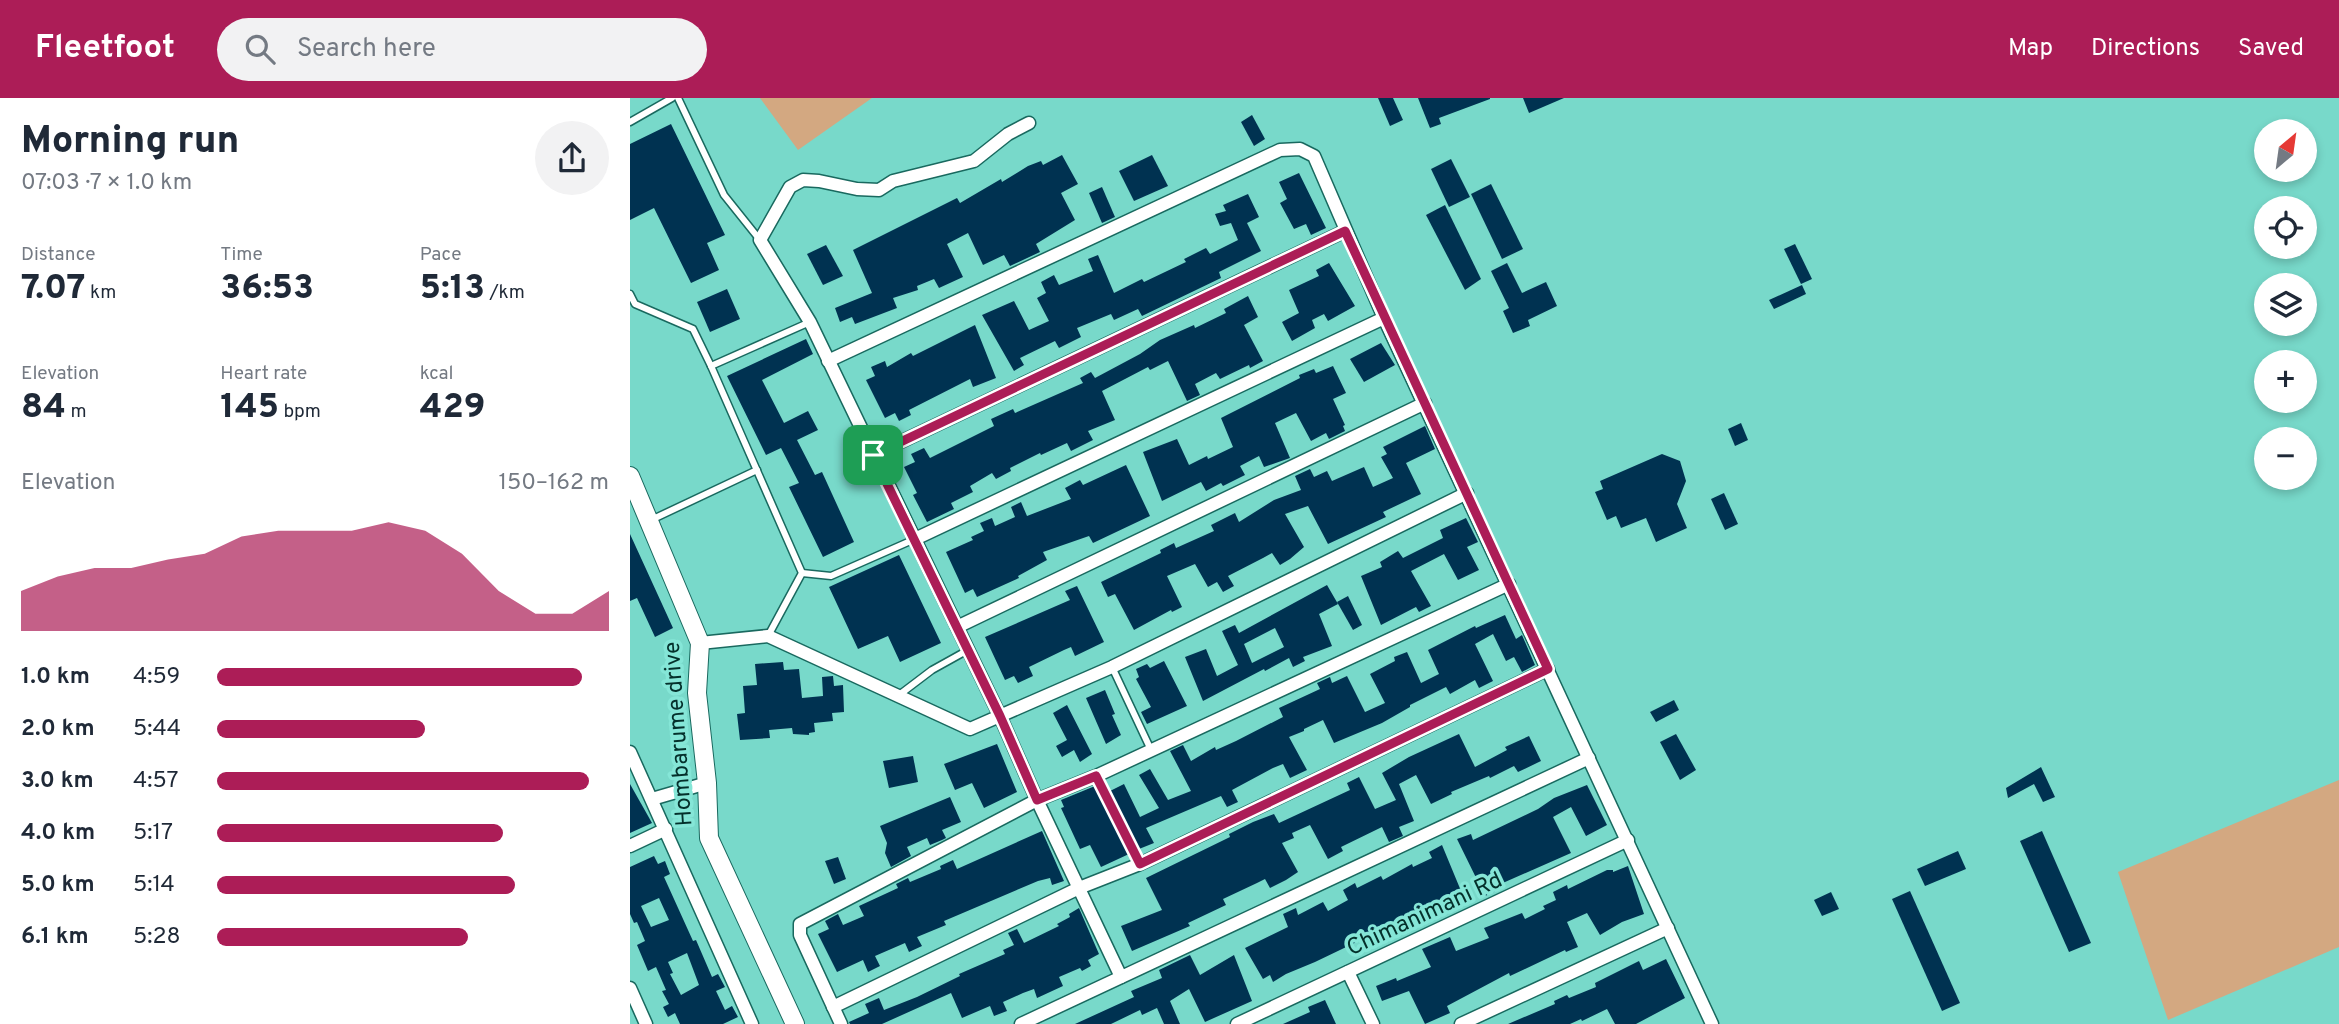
<!DOCTYPE html>
<meta charset="utf-8">
<style>
body{margin:0;font-family:Overpass,sans-serif;background:#f2f2f3;color:#1f2937;height:100vh;display:flex;flex-direction:column;font-size:26px;white-space:nowrap}
*{box-sizing:border-box;margin:0}
p{font-size:23px;color:#747a83}
.icon{flex:none;width:38px;height:38px;fill:none;stroke:currentColor;stroke-width:2;stroke-linecap:round;stroke-linejoin:round}
.map{position:relative;flex:1;overflow:hidden}
.panel{display:flex;flex-direction:column;background:#fff;width:630px}
.panel>*{flex:none}
.needle{width:46px;rotate:29deg}
.buttons{position:absolute;left:1624px;top:21px;display:grid;gap:14px}
.buttons a{display:grid;place-items:center;width:63px;height:63px;border-radius:50%;background:#fff;box-shadow:0 4px 10px #0003;font-size:35px}
.pin{position:absolute;display:grid;place-items:center;width:60px;height:60px;color:#fff;margin:-30px;border-radius:14px;box-shadow:0 4px 10px #0006}
.round{display:grid;place-items:center;flex:none;width:74px;height:74px;border-radius:37px;background:#f2f2f3}
.summary{display:flex;align-items:center;justify-content:space-between;height:119px;padding:0 21px}
h1{font-size:38px;font-weight:800;line-height:52px}
.figures{display:grid;grid-template-columns:repeat(3,1fr);gap:10px;height:119px;padding:7px 21px}
.figures div{display:grid;align-content:center}
.figures b{font-size:35px;font-weight:800}
.figures small{font-size:19px;font-weight:400}
.figures p{font-size:19px}
.chart{height:196px;padding:14px 21px}
.chart p{display:flex;justify-content:space-between}
.chart svg{width:100%;height:126px;margin-top:7px;fill:#ac1d57;opacity:.7}
ul{padding:0 21px;list-style:none;font-size:23px}
li{display:grid;grid-template-columns:112px 84px 1fr;align-items:center;height:52px}
li i{height:18px;border-radius:9px;background:#ac1d57}
header{display:flex;align-items:center;gap:42px;box-sizing:border-box;height:98px;padding:0 35px;background:#ac1d57;color:#fff}
header strong{font-size:33px}
nav{display:flex;gap:38px;margin-inline-start:auto;font-size:24px}
.search{width:490px;height:63px;background:#f2f2f3;display:flex;align-items:center;gap:18px;box-sizing:border-box;padding:0 24px;border-radius:38px;color:#747a83;font-size:26px}
main{display:flex;flex:1;min-height:0}
.map>svg:first-child{display:block}
.green{fill:#d3a881}
.building{fill:#003251;fill-rule:evenodd}
.lines{fill:none;stroke-linecap:round;stroke-linejoin:round}
.lane-casing{stroke:#19695f;stroke-width:9}
.street-casing{stroke:#19695f;stroke-width:15}
.secondary-casing{stroke:#19695f;stroke-width:20}
.lane{stroke:#fff;stroke-width:6}
.street{stroke:#fff;stroke-width:12}
.secondary{stroke:#fff;stroke-width:18}
.route-casing{stroke:#fff;stroke-width:14}
.route{stroke:#ac1d57;stroke-width:9}
.labels{text-anchor:middle;stroke-width:7;stroke-linejoin:round;paint-order:stroke}
.street-label{font-size:23px;fill:#04302b;stroke:#85e6d7}
</style>
<header>
<strong>Fleetfoot</strong>
<div class="search"><svg class="icon" aria-label="search" viewBox="0 0 24 24"><circle cx="10" cy="10" r="6"/><path d="M15 15l6 6"/></svg>Search here</div>
<nav><a>Map</a><a>Directions</a><a>Saved</a></nav>
</header>
<main>
<section class="panel">
<div class="summary"><div><h1>Morning run</h1><p>07:03 · 7 × 1.0 km</p></div><a class="round"><svg class="icon" aria-label="share" viewBox="0 0 24 24"><path d="M12 15V3M7 8l5-5 5 5M5 13v7h14v-7"/></svg></a></div>
<div class="figures">
<div><p>Distance</p><b>7.07<small> km</small></b></div>
<div><p>Time</p><b>36:53</b></div>
<div><p>Pace</p><b>5:13<small> /km</small></b></div>
</div>
<div class="figures">
<div><p>Elevation</p><b>84<small> m</small></b></div>
<div><p>Heart rate</p><b>145<small> bpm</small></b></div>
<div><p>kcal</p><b>429</b></div>
</div>
<div class="chart"><p><span>Elevation</span>150–162 m</p>
<svg viewBox="0 0 160 44" preserveAspectRatio="none"><path d="M0 44V30L10 25L20 22L30 22L40 19L50 17L60 11L70 9L80 9L90 9L100 6L110 9L120 17L130 30L140 38L150 38L160 30V44z"/></svg>
</div>
<ul>
<li><b>1.0 km</b>4:59<i style="width:93%"></i></li>
<li><b>2.0 km</b>5:44<i style="width:53%"></i></li>
<li><b>3.0 km</b>4:57<i style="width:95%"></i></li>
<li><b>4.0 km</b>5:17<i style="width:73%"></i></li>
<li><b>5.0 km</b>5:14<i style="width:76%"></i></li>
<li><b>6.1 km</b>5:28<i style="width:64%"></i></li>
</ul>
</section>
<div class="map">
<svg width="1709" height="926" viewBox="0 0 1709 926">
<rect width="100%" height="100%" fill="#78d9ca"/>
<g class="green">
<path d="M130,0H242L168,52Z"/>
<path d="M1709,682V849L1538,922L1488,774Z"/>
</g>
<g class="building">
<path d="M748,0H763L773,22L760,28Z"/>
<path d="M788,0H860V1L809,20L811,26L800,30Z"/>
<path d="M893,0H934L899,15Z"/>
<path d="M622,17L635,41L624,48L611,24Z"/>
<path d="M41,26L95,137L77,145L89,172L61,185L24,110L0,122V46Z"/>
<path d="M432,57L448,86L431,95L445,122L406,146L410,154L380,168L374,157L353,167L338,135L317,146L333,179L309,190L304,181L287,188L288,192L263,200L267,210L225,226L222,219L210,224L205,210L242,195L223,152L327,100L330,105L371,81L372,84L398,68L411,63L413,67Z"/>
<path d="M522,57L538,88L504,103L489,73Z"/>
<path d="M821,61L840,99L819,109L801,71Z"/>
<path d="M669,75L696,130L681,137L676,126L664,131L650,105L657,101L649,84Z"/>
<path d="M861,86L893,151L872,161L841,96Z"/>
<path d="M472,89L485,119L472,125L459,95Z"/>
<path d="M618,96L629,119L617,125L631,153L589,174L591,180L512,218L508,211L484,222L481,216L447,230L451,239L429,250L425,243L390,260L394,267L384,273L352,217L384,203L399,232L419,223L407,200L416,195L411,184L424,177L429,187L463,173L458,161L468,157L484,195L512,181L514,184L556,164L554,161L576,150L580,156L608,142L601,125L590,128L585,116L596,113L593,107Z"/>
<path d="M815,107L851,181L835,192L796,117Z"/>
<path d="M1165,146L1182,181L1171,186L1154,151Z"/>
<path d="M196,147L213,178L193,187L177,156Z"/>
<path d="M699,165L725,208L698,223L694,216L682,222L685,230L662,243L652,224L669,215L659,192L689,178L686,172Z"/>
<path d="M877,165L892,195L916,184L927,208L898,222L900,228L883,235L873,213L879,210L861,173Z"/>
<path d="M1172,187L1176,196L1144,211L1139,202Z"/>
<path d="M97,191L110,221L80,234L67,204Z"/>
<path d="M618,198L628,219L614,227L633,263L620,270L619,267L590,281L586,275L565,286L570,297L557,303L538,263L520,272L518,269L472,293L485,322L458,333L463,342L441,353L437,345L411,357L410,355L380,370L381,373L366,381L362,375L340,388L343,394L321,405L324,411L297,424L283,397L287,395L274,369L285,364L281,356L294,350L300,360L364,328L361,321L383,311L385,315L453,285L450,280L461,274L465,280L510,256L530,242L564,227L565,230L596,215L594,211Z"/>
<path d="M345,227L366,280L343,289L340,281L279,312L281,317L269,323L265,315L255,320L236,282L245,278L241,269L255,263L257,269L281,255L283,258Z"/>
<path d="M176,241L183,256L132,282L154,325L178,313L188,332L167,342L185,377L192,374L224,444L193,459L159,389L169,385L151,350L136,357L97,278Z"/>
<path d="M751,245L765,267L734,284L720,261Z"/>
<path d="M703,268L716,295L703,301L715,327L713,328L715,333L699,341L696,335L681,343L666,315L645,325L660,360L634,369L629,358L610,368L615,377L593,388L591,385L576,393L571,384L532,403L513,354L547,341L559,367L577,358L578,361L603,349L591,320L670,280L669,277L684,271L686,275Z"/>
<path d="M1111,325L1118,342L1105,348L1098,331Z"/>
<path d="M795,328L805,351L776,365L791,396L753,414L756,419L698,446L678,408L655,416L674,449L660,461L650,467L642,455L633,460L598,478L604,488L593,494L587,484L578,489L565,466L537,478L552,509L542,514L541,512L504,532L485,496L478,499L471,484L531,455L530,452L544,445L546,450L584,433L581,427L605,415L609,424L644,402L671,392L665,378L680,371L684,379L697,373L702,383L734,369L743,389L763,380L751,359L757,356L753,349Z"/>
<path d="M1032,356L1050,363L1056,383L1047,406L1057,430L1026,444L1016,420L991,430L986,418L977,422L965,394L973,391L970,383Z"/>
<path d="M496,367L520,418L463,445L459,438L413,454L417,462L388,478L389,480L347,499L343,491L335,495L316,454L343,442L341,439L354,433L350,425L362,420L365,428L385,419L381,409L391,404L397,418L441,401L435,390L450,382L453,387Z"/>
<path d="M1094,395L1108,426L1095,432L1081,401Z"/>
<path d="M836,420L848,444L837,449L849,472L828,482L814,456L781,473L801,508L789,514L786,509L751,527L731,478L752,469L750,464L768,453L773,460L813,440L810,432Z"/>
<path d="M0,436L43,530L25,539L7,500L0,503Z"/>
<path d="M269,457L311,545L270,564L258,538L228,551L199,489Z"/>
<path d="M697,487L708,506L689,516L702,548L673,559L675,563L663,569L659,560L635,573L634,571L573,603L555,559L576,551L587,578L608,567L592,533L605,527L609,535ZM645,530L654,549L622,565L614,546Z"/>
<path d="M447,488L474,544L445,558L441,549L434,552L399,569L403,578L388,585L384,578L375,582L355,539L440,502L435,493Z"/>
<path d="M718,498L732,527L723,532L707,504Z"/>
<path d="M875,517L886,541L892,537L905,567L892,574L884,559L876,563L863,536L845,546L863,583L849,590L845,582L820,596L816,589L780,607V609L752,625L704,645L693,622L674,631V633L659,639L677,672L660,680L653,666L643,670L602,692L608,704L597,709L591,698L516,730L524,745L509,751L480,693L494,686L510,719L529,710L509,677L520,671L538,702L561,693L540,653L553,647L561,663L585,649L586,652L606,643L653,619L649,610L690,591L687,585L700,579L702,585L717,578L735,614L755,605L740,576L765,563L764,559L777,554L791,585L809,576L798,552L845,528L846,530Z"/>
<path d="M534,563L557,608L517,626L511,614L521,609L506,581L509,579L506,571L517,566L520,570Z"/>
<path d="M153,564L154,572L169,571L172,600L193,598L192,579L203,578L204,588L213,587L214,614L202,615L203,623L184,625L185,634L179,635V637L163,636L162,630L139,632L140,640L110,642L107,616L115,615L113,588L127,587L125,566Z"/>
<path d="M475,592L485,616L482,617L491,637L476,646L456,600Z"/>
<path d="M1044,602L1049,612L1026,624L1020,614Z"/>
<path d="M437,607L462,656L450,664L444,652L432,659L426,648L437,642L423,615Z"/>
<path d="M829,636L845,669L877,652L875,649L899,638L911,663L888,674L884,668L860,680L859,678L821,694L822,696L801,706L786,677L769,686L784,723L769,729L773,738L759,744L752,729L711,749L713,753L698,761L680,727L662,735L664,740L652,745L668,774L656,782L640,790L635,781L627,785L593,801L596,807L558,825L560,828L502,853L491,828L532,812L516,780L600,739L599,736L623,724L644,716L649,725L720,692L717,685L729,679L745,711L766,702L752,675L779,659Z"/>
<path d="M1046,636L1066,672L1050,682L1030,644Z"/>
<path d="M367,646L387,694L354,710L342,685L325,692L314,666Z"/>
<path d="M283,658L288,684L259,690L253,663Z"/>
<path d="M1411,669L1425,699L1413,704L1404,686L1378,700L1376,690Z"/>
<path d="M0,686L22,725L0,735Z"/>
<path d="M957,687L977,727L956,738L941,709L923,719L941,755L866,788L868,792L855,798L827,741L841,736L843,742L908,711L924,700Z"/>
<path d="M465,688L499,756L471,769L460,747L450,751L431,710L434,709L431,702Z"/>
<path d="M320,699L331,724L312,732L316,740L312,742L300,747L297,740L277,749L281,758L261,769L255,755L257,745L250,728Z"/>
<path d="M412,733L434,783L422,787L420,780L408,783L314,823L316,827L287,839L292,848L279,854L275,845L245,858L250,868L238,874L233,862L207,874L188,836L199,831L195,823L208,816L213,827L234,818L229,808L268,790L266,786L278,780L280,784L311,771L310,768L323,762L327,771Z"/>
<path d="M1412,733L1461,845L1439,854L1390,743Z"/>
<path d="M812,747L836,805L825,809L820,804L814,806L812,803L685,864L656,876L643,884L640,877L633,881L615,850L658,829L653,816L666,810L668,817L693,804L698,813L718,802L713,792L725,785L727,790L751,778L753,782L782,766L783,769L802,760L799,754Z"/>
<path d="M1328,753L1336,771L1295,788L1287,771Z"/>
<path d="M24,758L28,766L35,763L40,776L34,779L63,843L66,842L82,879L88,876L95,889L86,893L95,912L102,908L108,919L93,926H50L45,915L38,919L33,909L39,906L32,893L36,892L26,869L18,873L7,847L15,843L7,824L4,825L0,816V769ZM29,800L39,822L21,829L11,808ZM57,855L69,887L51,897L40,876L43,875L38,864Z"/>
<path d="M208,759L216,781L204,786L195,763Z"/>
<path d="M998,768L1014,816L992,824L970,837L957,815L937,824L948,849L936,854L935,852L880,878L879,875L817,908L820,915L795,926L779,893L752,903L746,888L766,880L767,883L801,869L792,851L820,839L826,853L859,840L854,830L892,815L895,821L915,811L913,808L926,802L923,794L937,787L938,791L977,772H983V774Z"/>
<path d="M1280,793L1330,905L1312,913L1262,801Z"/>
<path d="M1201,794L1209,811L1192,818L1184,802Z"/>
<path d="M449,810L469,856L458,862L461,868L452,873L450,870L429,879L433,888L407,900L404,891L393,895L373,904L377,913L364,918L360,908L332,920L321,895L252,926H220L219,924L239,915L235,906L249,900L254,912L287,899L330,878L329,876L375,856L373,852L384,847L378,835L387,831L394,845L429,828L427,826L440,819L439,816Z"/>
<path d="M560,857L570,877L604,857L622,903L575,924L559,891L540,903L550,926H534L527,910L512,917L510,912L481,926H445L504,899L501,893L532,880L529,872Z"/>
<path d="M1036,861L1055,900L1006,926H985L977,911L952,923L951,921L940,926H878L925,906L924,903L937,897L939,900L966,889L965,885L1009,863L1013,872Z"/>
<path d="M695,902L706,926H653L680,914L678,909Z"/>
</g>
<g class="lines">
<defs>
<g id="lane">
<path d="M48,0L94,97L130,142"/>
<path d="M0,24L42,0"/>
<path d="M0,196L5,206L63,231L81,268L172,475L138,538"/>
<path d="M81,268L180,224"/>
<path d="M21,422L127,372"/>
<path d="M172,475L201,478L285,441"/>
<path d="M482,569L521,652"/>
<path d="M269,597L302,572L338,552"/>
<path d="M466,678L510,766"/>
</g>
<g id="street">
<path d="M399,25L378,36L344,63L263,83L249,92L227,91L189,83L173,82L160,89L130,142L180,224L370,618L407,702L491,879"/>
<path d="M198,263L650,52L670,51L684,58L754,220L1082,926"/>
<path d="M243,357L715,133"/>
<path d="M285,441L754,220"/>
<path d="M327,529L795,305"/>
<path d="M70,545L138,538L340,631L482,569L837,395"/>
<path d="M0,654L122,926"/>
<path d="M22,701L77,685"/>
<path d="M0,748L36,731"/>
<path d="M718,874L743,926"/>
<path d="M0,890L16,926"/>
<path d="M203,909L449,790L510,766L918,571"/>
<path d="M211,926L170,837V826L407,702L466,678L879,486"/>
<path d="M391,926L959,660"/>
<path d="M607,926L998,742"/>
<path d="M831,926L1038,830"/>
</g>
<path id="secondary" d="M0,378L70,545L67,595L77,685L79,740L165,926"/>
</defs>
<use href="#lane" class="lane-casing"/>
<use href="#street" class="street-casing"/>
<use href="#secondary" class="secondary-casing"/>
<use href="#lane" class="lane"/>
<use href="#street" class="street"/>
<use href="#secondary" class="secondary"/>
</g>
<g class="lines">
<defs>
<path id="route" d="M715,133L918,571L510,766L466,678L407,702L370,618L243,357Z"/>
</defs>
<use href="#route" class="route-casing"/>
<use href="#route" class="route"/>
</g>
<g class="labels">
<g class="street-label">
<text transform="translate(47 636) rotate(-94)" y="8">Hombarume drive</text>
<text transform="translate(794 815) rotate(-25)" y="8">Chimanimani Rd</text>
</g>
</g>
</svg>
<div class="buttons">
<a><svg class="needle" viewBox="-14 -14 28 28"><path d="M0-13l5 13h-10z" fill="#e53935"/><path d="M0 13l5-13h-10z" fill="#747a83"/></svg></a>
<a><svg class="icon" aria-label="locate" viewBox="0 0 24 24"><circle cx="12" cy="12" r="6"/><path d="M12 2v4M12 18v4M2 12h4M18 12h4"/></svg></a>
<a><svg class="icon" aria-label="layers" viewBox="0 0 24 24"><path d="M12 4l9 5-9 5-9-5zM3 14l9 5 9-5"/></svg></a>
<a>+</a>
<a>−</a>
</div>
<div class="pin" style="left:243px;top:357px;background:#1e9e55"><svg class="icon" aria-label="arrive" viewBox="0 0 24 24"><path d="M6 21V4h12l-3 4 3 4H6"/></svg></div>
</div>
</main>
